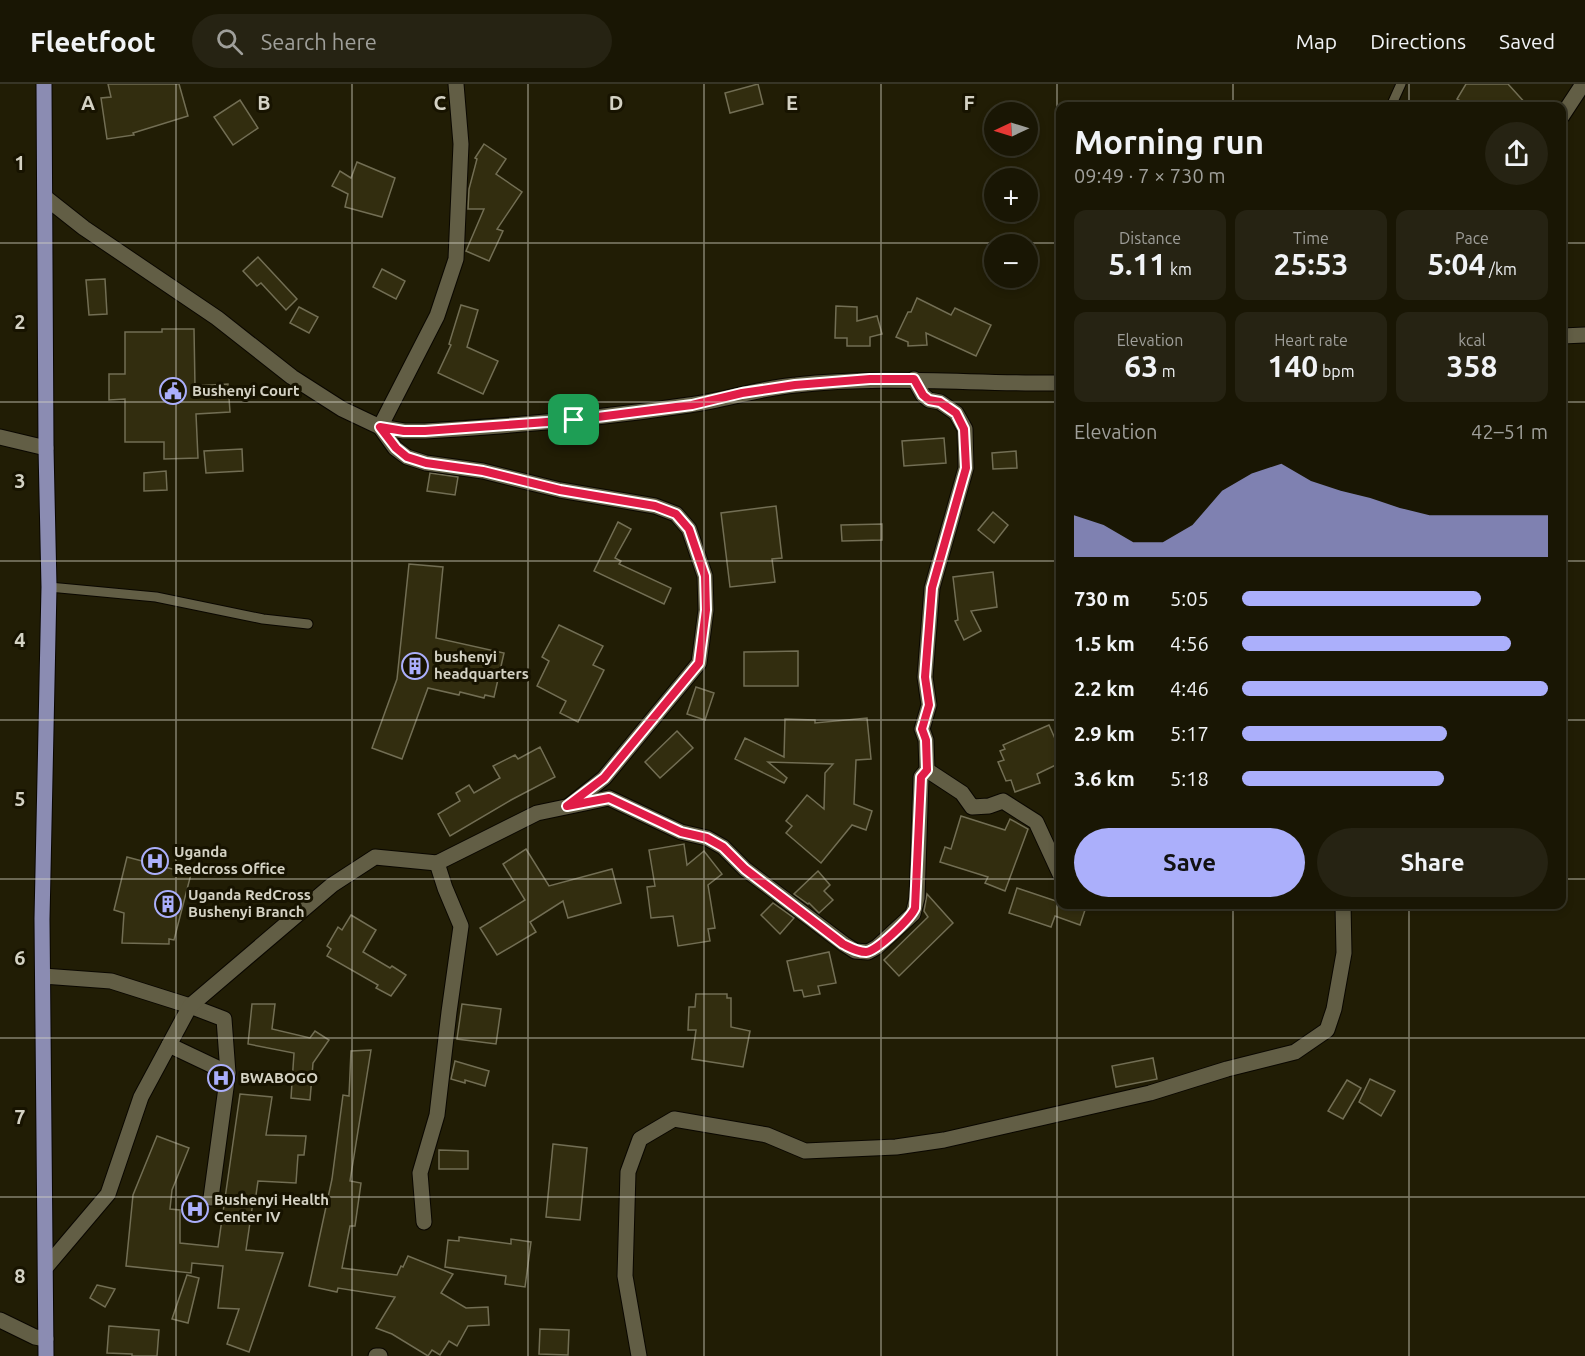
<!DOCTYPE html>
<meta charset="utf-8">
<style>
body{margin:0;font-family:Ubuntu,sans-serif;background:#262313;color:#f1f3f6;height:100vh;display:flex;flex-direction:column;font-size:22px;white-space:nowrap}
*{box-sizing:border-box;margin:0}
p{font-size:20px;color:#9f9f9a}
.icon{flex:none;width:33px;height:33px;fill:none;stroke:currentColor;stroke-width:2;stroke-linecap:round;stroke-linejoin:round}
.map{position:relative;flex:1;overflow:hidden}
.drawer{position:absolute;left:1056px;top:18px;width:510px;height:807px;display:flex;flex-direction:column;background:#191604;border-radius:12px;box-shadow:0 3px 9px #0003,0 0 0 2px #373526}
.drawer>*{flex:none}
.needle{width:39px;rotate:266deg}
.buttons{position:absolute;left:984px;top:18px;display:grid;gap:12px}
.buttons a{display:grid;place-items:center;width:54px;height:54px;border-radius:50%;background:#191604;box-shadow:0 3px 9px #0003,0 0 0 2px #373526;font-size:30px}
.pin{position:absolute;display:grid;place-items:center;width:51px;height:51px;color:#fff;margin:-26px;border-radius:12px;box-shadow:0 3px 9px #0006}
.round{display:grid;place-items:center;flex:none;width:63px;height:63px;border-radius:32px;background:#262313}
.headline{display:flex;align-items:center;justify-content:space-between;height:102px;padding:0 18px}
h1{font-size:33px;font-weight:700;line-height:45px}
.metrics{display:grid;grid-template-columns:repeat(3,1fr);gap:9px;height:102px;padding:6px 18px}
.metrics div{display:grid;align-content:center;border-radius:12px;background:#262313;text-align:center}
.metrics b{font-size:30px;font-weight:700}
.metrics small{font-size:16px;font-weight:400}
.metrics p{font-size:16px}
.chart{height:168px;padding:12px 18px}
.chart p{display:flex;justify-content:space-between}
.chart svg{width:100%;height:108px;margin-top:6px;fill:#abaffb;opacity:.7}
.primary-button{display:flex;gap:12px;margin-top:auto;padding:12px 18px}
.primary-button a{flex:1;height:69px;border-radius:36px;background:#abaffb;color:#111;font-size:24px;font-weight:700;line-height:69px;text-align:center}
.primary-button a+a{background:#262313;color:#f1f3f6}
ul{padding:0 18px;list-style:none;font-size:20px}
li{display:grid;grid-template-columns:96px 72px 1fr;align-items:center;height:45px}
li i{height:15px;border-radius:8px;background:#abaffb}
header{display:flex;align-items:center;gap:36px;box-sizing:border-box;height:84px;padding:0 30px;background:#191604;border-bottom:2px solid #373526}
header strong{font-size:28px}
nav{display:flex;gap:33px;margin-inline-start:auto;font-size:21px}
.search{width:420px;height:54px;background:#262313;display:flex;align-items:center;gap:15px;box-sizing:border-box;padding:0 21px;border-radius:33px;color:#9f9f9a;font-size:22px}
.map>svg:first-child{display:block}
.building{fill:#322d0f;stroke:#726e54;stroke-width:1.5}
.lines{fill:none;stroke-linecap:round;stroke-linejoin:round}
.lane-casing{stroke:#0a0700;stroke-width:11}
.street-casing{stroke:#0a0700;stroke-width:17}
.secondary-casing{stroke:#0a0700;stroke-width:17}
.primary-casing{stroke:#0a0700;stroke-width:17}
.lane{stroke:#625e45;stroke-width:9}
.street{stroke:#625e45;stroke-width:15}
.secondary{stroke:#625e45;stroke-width:15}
.primary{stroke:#8b8cb2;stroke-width:15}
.route-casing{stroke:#fff;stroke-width:12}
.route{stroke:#e11d48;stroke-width:8}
.grid{fill:none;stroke:#d4d2c4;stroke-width:1.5;stroke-opacity:0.55}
.labels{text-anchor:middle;stroke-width:6;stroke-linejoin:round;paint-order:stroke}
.poi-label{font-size:15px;font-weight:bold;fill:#d4d2c4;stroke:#171300;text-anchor:start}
.grid-label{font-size:20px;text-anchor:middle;font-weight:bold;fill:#d4d2c4;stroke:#171300;stroke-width:6;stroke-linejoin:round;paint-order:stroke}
</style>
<header>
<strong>Fleetfoot</strong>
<div class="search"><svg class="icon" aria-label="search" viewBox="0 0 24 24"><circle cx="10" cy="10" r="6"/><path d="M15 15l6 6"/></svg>Search here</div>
<nav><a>Map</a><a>Directions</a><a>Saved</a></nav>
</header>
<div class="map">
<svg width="1585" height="1272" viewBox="0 0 1585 1272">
<rect width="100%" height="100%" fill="#211d05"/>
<g class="building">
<path d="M108,0H179L188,32L133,49L134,51L107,55L101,14L111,13Z"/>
<path d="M758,0L763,20L730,29L725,9Z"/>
<path d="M1466,0H1508L1528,22H1468L1457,15Z"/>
<path d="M240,16L258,44L233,61L214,33Z"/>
<path d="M484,60L506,75L496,90L522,108L497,145L503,147L489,177L466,167L484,125H468L469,105L477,75L475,74Z"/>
<path d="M357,78L395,94L382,133L345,123L348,110L332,102L340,87L351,94Z"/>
<path d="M258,173L297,215L286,226L261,199L257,202L243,187Z"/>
<path d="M382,185L405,197L396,215L373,203Z"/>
<path d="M105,195L107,230L89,231L86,196Z"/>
<path d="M917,214L951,231L955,224L991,241L976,272L926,249L927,261L908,262V258L896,253L908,228H911Z"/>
<path d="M461,221L478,226L467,263L498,277L483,310L438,289L451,261L449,260Z"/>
<path d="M836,222L857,223V237L877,232L882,250L870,253V262H847V254H835Z"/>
<path d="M299,223L318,233L309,249L290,239Z"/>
<path d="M162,245H194L195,302L228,300L230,328L196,330L198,374L164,375V358H125V315L109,316V290H125V248H162Z"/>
<path d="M944,354L946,379L904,382L902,357Z"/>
<path d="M242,365L243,387L206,389L204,367Z"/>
<path d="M1016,367L1017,384L993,385L992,369Z"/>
<path d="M166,387L167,406L144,407V389Z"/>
<path d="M430,389L458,393L455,411L427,407Z"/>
<path d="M776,422L782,474L772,475L775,498L730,503L721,429Z"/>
<path d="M993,428L1008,441L994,459L978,446Z"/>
<path d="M618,438L631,445L615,474L621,477L619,480L671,504L664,520L594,487Z"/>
<path d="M882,440V456L842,457L841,441Z"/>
<path d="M409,480L443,483L436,554L504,569L494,613L485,611L484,614L460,608L459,611L428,604L402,675L372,664L397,595Z"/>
<path d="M993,488L997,523L971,527L981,547L964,556L955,537L958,536L953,493Z"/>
<path d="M559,541L603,562L593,581L604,586L578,638L560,629L566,617L537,602L549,577L542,573Z"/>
<path d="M798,567V602H744V568Z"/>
<path d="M696,603L714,609L705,636L687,630Z"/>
<path d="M867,634L871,675L856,676L854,720L872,727L866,746L852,741L821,779L786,749L792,742L786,737L807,711L824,725L825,689L833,680L768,678L787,694L784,699L735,675L745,654L784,673L785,635L815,636V639Z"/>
<path d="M1049,641L1060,666V679L1037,690L1040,699L1015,708L1011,696L1006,697L998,678L1004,676L1000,667L1005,665L1003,661Z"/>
<path d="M677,647L693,664L660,694L645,678Z"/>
<path d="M540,663L555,693L511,716L450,752L438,730L460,717L456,709L469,701L474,709L500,694L493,682L515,671L518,675Z"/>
<path d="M961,732L1005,746L1010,735L1028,745L1005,807L985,799L988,793L940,778L945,763L951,765Z"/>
<path d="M684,760L687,781L704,767L722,790L708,801L715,844L708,845L710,857L678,862L673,832L651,834L647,803L655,802L649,766Z"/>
<path d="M526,765L549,802L612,785L621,819L568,834L563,817L530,838L536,848L497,871L480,844L525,816L503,780Z"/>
<path d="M127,773L191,790L174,856L169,855V860L122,859L124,829L114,826Z"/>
<path d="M818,787L830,801L824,807L833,816L819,829L809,819L808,820L794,810Z"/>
<path d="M1017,804L1059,818V820H1087L1080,841L1055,832L1051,843L1009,829Z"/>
<path d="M927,810L953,839L899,892L884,876L928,833L924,827Z"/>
<path d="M773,819L794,834L780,850L761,831Z"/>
<path d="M351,831L376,846L363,868L390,884L392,882L406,891L391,912L376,904L378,901L327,872L331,865L327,862L338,843L342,846Z"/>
<path d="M829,868L836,899L818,902L820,910L804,913L802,906L794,907L787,877Z"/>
<path d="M696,910H727V914H731V943L750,947L743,983L692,975L696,946H688L689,923H695Z"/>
<path d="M252,920H275L272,945L310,954L315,947L329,956L313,979L310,1016L291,1014L294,969L248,960Z"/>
<path d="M462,920L501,925L496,960L457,955Z"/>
<path d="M371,966L350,1097L361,1099L355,1142H350L342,1184L397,1191L401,1182L403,1183L408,1172L453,1190L441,1209L466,1224L488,1223L489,1241L468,1242L457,1262L449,1257L440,1271L432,1266L428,1272L392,1250L376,1244L395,1213L338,1204L337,1208L309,1202L332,1095L343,1011L349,1012L351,967Z"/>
<path d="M1153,974L1157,995L1116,1003L1112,982Z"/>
<path d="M455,977L489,987L485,1002L465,996V999L451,995Z"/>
<path d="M1370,995L1395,1007L1381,1032L1359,1018Z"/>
<path d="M1347,996L1361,1004L1343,1035L1328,1027Z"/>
<path d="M240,1010L272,1013L266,1051L306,1052L304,1071H298L296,1099L258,1097L256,1111H254L246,1166L283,1169L249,1268L227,1260L239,1225L218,1224L223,1182L192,1179L191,1189L126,1182L133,1111L157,1052L189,1064L172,1106L170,1125L180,1126V1159L218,1163Z"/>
<path d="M553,1060L587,1064L580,1136L546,1133Z"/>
<path d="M439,1066L468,1067V1085H439Z"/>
<path d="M459,1153L511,1160V1155L531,1158L525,1203L505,1200L506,1192L445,1183L448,1156L459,1157Z"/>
<path d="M187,1191L199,1194L188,1239L172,1235Z"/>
<path d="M97,1201L115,1205L105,1223L90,1214Z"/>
<path d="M109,1242L159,1246L157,1272H132V1270L107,1269Z"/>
<path d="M540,1245L569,1246L568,1271L539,1270Z"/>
</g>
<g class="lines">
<defs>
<g id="lane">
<path d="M1391,22L1401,0"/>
<path d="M49,503L156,513L263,535L308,540"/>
</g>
<g id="street">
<path d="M456,0L461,60L456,175L437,232L380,343L395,364L407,373L426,379L483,387L560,406L655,422L676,430L689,445L705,492L706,526L699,579L604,694L570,721"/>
<path d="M1562,32L1583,0"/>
<path d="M0,353L46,364"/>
<path d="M927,686L962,709L972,723L989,722L1003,717L1036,738L1060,790"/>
<path d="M43,892L111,897L190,922L224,935L228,989L211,1114"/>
<path d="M169,961L228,989"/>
<path d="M424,1138L420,1089L437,1031L449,928L461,842L445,804L437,779"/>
<path d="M47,1182L108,1110L141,1013L190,922L332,801L375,773L437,779L537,729L609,714L681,748L707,754L723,763L745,785L844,860L855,867L868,868L877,863L913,830L917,814L921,693L927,686L926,656L922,645L929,621L925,593L932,504L966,384L965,345L956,329L940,318L929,316L923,311L914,295"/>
<path d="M0,1236L35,1253L46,1255"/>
<path d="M376,1272H380"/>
<path d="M639,1272L625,1192L628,1088L640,1055L674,1035L767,1051L805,1067L896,1063L944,1056L1150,1009L1227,985L1295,968L1327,946L1334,925L1344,869L1343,820"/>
</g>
<g id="secondary">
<path d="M46,114L84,144L217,234L292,293L342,325L380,343L404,347H425C513,342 601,334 689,321C725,316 760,304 796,301C885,291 972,300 1060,299"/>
<path d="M1562,252L1585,251"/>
</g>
<path id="primary" d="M44,0L46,364L49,503L42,835L46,1272"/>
</defs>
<use href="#lane" class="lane-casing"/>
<use href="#street" class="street-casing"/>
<use href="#secondary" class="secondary-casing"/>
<use href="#primary" class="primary-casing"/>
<use href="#lane" class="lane"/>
<use href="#street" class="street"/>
<use href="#secondary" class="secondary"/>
<use href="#primary" class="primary"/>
</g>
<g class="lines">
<defs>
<path id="route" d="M870,295H914L923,311L929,316L940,318L956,329L964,345L966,384L932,504L925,593L929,621L922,645L926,656L927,686L921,693L915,824C911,834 877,867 866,868C857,868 851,864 843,860L745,785L723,763L707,754L681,748L609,714L567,722L604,694L699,579L706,526L705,492L689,445L676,430L655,422L560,406L483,387L426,379L407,373L396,364L380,343L404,347H425L574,336L692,321L742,309L795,301Z"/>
</defs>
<use href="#route" class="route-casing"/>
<use href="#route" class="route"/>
</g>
<path class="grid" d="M176,0V1272M352,0V1272M528,0V1272M704,0V1272M881,0V1272M1057,0V1272M1233,0V22M1409,0V22M0,159H1060M1562,159H1585M0,318H1060M1562,318H1585M0,477H1060M1562,477H1585M0,636H1060M1562,636H1585M0,795H1060M1562,795H1585M1233,820V1272M1409,820V1272M0,954H1585M0,1113H1585"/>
<defs>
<symbol id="civic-ring" viewBox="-11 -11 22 22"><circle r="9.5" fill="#171300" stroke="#abaffb" stroke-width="1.5"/><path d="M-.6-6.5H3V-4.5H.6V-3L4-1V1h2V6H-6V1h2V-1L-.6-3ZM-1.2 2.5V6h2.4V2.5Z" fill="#abaffb"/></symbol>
<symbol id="building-ring" viewBox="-11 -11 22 22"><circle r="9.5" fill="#171300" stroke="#abaffb" stroke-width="1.5"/><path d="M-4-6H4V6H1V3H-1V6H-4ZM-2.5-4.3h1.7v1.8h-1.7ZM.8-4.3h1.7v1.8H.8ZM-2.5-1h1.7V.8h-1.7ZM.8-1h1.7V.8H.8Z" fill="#abaffb"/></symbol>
<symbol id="hospital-ring" viewBox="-11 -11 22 22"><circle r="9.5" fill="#171300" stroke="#abaffb" stroke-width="1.5"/><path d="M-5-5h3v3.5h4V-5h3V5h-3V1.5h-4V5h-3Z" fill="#abaffb"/></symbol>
</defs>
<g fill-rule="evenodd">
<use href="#civic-ring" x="158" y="292" width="30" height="30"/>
<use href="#building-ring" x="400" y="567" width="30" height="30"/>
<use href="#hospital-ring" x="140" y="762" width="30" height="30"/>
<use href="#building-ring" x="153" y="805" width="30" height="30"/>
<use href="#hospital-ring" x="206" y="979" width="30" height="30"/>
<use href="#hospital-ring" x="180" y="1110" width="30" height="30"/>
</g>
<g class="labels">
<g class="poi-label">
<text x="192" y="312">Bushenyi Court</text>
<text x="434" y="578">bushenyi<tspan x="434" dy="17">headquarters</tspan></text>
<text x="174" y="773">Uganda<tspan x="174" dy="17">Redcross Office</tspan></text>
<text x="188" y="816">Uganda RedCross<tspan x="188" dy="17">Bushenyi Branch</tspan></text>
<text x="240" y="999">BWABOGO</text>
<text x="214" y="1121">Bushenyi Health<tspan x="214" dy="17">Center IV</tspan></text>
</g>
</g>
<g class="grid-label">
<text x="88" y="26">A</text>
<text x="264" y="26">B</text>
<text x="440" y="26">C</text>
<text x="616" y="26">D</text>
<text x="792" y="26">E</text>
<text x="969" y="26">F</text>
<text x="20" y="86">1</text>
<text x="20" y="245">2</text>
<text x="20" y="404">3</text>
<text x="20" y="563">4</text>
<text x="20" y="722">5</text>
<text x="20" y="881">6</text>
<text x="20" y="1040">7</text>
<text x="20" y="1199">8</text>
</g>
</svg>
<div class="buttons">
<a><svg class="needle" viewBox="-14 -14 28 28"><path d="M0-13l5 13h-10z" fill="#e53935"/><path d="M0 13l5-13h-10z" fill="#9f9f9a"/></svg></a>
<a>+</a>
<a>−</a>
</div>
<div class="pin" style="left:574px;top:336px;background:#1e9e55"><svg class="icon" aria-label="arrive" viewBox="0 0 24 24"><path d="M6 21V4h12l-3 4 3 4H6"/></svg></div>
<section class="drawer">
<div class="headline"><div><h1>Morning run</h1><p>09:49 · 7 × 730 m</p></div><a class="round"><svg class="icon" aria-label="share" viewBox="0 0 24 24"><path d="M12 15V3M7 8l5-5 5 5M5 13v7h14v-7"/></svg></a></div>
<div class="metrics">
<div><p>Distance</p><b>5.11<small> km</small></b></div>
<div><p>Time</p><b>25:53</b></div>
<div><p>Pace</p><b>5:04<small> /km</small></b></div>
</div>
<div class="metrics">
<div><p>Elevation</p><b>63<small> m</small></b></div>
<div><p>Heart rate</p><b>140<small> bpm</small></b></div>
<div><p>kcal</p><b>358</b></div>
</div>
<div class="chart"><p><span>Elevation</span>42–51 m</p>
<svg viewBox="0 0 160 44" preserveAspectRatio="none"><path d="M0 44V27L10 31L20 38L30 38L40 31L50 17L60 10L70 6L80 13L90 17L100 20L110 24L120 27L130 27L140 27L150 27L160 27V44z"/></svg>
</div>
<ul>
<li><b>730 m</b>5:05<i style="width:78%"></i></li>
<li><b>1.5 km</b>4:56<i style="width:88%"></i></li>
<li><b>2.2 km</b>4:46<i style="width:100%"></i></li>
<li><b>2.9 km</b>5:17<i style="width:67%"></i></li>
<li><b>3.6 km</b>5:18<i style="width:66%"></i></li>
</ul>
<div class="primary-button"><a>Save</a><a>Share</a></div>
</section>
</div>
